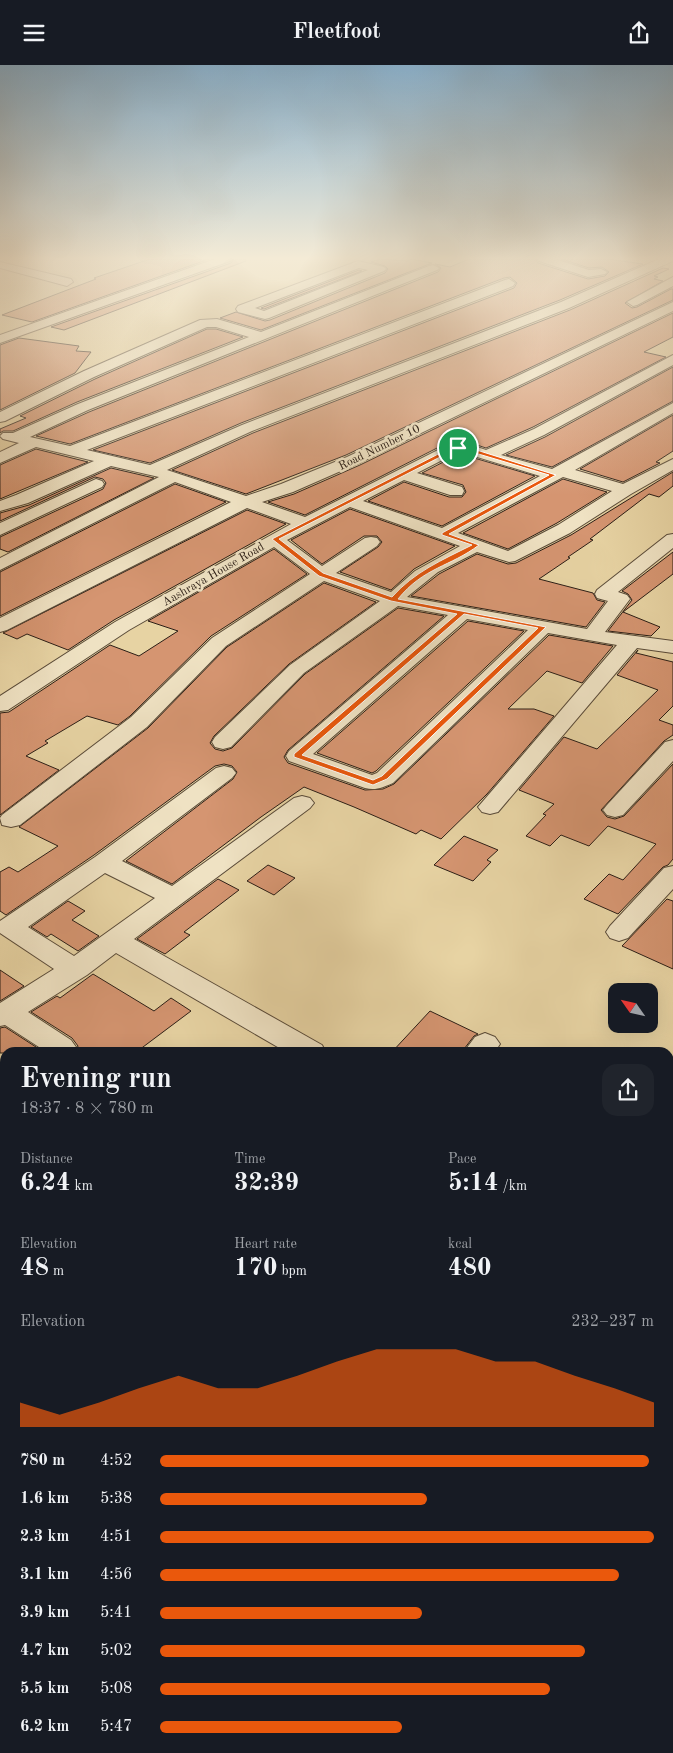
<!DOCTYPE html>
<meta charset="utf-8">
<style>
body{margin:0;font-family:"Old Standard TT",serif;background:#20242c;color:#f1f3f6;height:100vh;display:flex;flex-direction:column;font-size:19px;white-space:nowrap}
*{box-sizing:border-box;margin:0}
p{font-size:16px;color:#9ea1a6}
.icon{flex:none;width:28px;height:28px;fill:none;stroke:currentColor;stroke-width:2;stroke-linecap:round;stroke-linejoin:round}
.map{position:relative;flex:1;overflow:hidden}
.drawer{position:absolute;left:0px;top:982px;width:674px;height:706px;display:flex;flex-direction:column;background:#171b24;border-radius:15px 15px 0 0;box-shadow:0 5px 20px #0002}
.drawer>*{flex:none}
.needle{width:32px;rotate:304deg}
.controls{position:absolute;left:608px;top:918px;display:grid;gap:10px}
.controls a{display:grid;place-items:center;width:50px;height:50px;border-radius:10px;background:#171b24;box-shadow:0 5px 20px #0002;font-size:25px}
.pin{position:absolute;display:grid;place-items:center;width:42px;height:42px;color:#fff;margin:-21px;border:2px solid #fff;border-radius:50%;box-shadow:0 1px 5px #0007}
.round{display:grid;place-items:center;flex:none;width:52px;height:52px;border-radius:15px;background:#20242c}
.overview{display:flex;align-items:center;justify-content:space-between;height:85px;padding:0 20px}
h1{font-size:28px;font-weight:600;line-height:38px}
.metrics{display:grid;grid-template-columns:repeat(3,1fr);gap:8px;height:85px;padding:5px 20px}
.metrics div{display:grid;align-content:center}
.metrics b{font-size:25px;font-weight:600}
.metrics small{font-size:14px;font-weight:400}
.metrics p{font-size:14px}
.chart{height:140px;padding:10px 20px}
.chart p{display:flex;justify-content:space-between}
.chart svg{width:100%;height:90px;margin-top:5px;fill:#ea580c;opacity:.7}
ul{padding:0 20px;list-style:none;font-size:16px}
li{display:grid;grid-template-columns:80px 60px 1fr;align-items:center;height:38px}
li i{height:12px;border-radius:6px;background:#ea580c}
header{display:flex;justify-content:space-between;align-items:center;height:65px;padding:0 20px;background:#171b24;font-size:22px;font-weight:600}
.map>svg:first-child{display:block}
.building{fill:#d59571;stroke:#2b1e16}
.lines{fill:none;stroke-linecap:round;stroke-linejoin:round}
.minor-casing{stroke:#5a4b39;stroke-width:2}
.minor{fill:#efe2c3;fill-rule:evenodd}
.route{fill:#ea580c;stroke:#fff;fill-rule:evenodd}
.labels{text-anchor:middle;stroke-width:5;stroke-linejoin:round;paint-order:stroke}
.far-street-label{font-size:12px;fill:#2b1e16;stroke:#efe2c3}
</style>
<header><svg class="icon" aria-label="menu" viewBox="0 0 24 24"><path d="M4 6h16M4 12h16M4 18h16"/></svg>Fleetfoot<svg class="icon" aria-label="share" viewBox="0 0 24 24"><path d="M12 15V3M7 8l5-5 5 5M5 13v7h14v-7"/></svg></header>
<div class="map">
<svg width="673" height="1688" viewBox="0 0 673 1688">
<rect width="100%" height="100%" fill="#e7d3a3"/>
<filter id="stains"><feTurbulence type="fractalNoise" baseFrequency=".004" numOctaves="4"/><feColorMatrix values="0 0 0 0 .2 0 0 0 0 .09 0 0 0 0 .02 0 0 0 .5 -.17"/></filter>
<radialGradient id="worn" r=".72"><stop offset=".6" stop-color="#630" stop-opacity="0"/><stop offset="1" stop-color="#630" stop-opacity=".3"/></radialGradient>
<g class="building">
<path d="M150,194H209L32,257L2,250L96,214L94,213Z"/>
<path d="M234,194H246V196L64,265L51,262L231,198Z"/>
<path d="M380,194L408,196L412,194L432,198L261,265L220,253L236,247L265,256L270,255L385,208L388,204L385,201L371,197Z"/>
<path d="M469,194H535L538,198L588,214L605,211L609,207L602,202L589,203L561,194H607L643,199L560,235L241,358L150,398L93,385L514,223L517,218L510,212L504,213L70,379L36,371L89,347L438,207L441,203L435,199L450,202Z"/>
<path d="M663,203L669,204L654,211L658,212L654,214L663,216L625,238L632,243L637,242L671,224H673V235L346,390L246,429L172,405L253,368L570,245Z"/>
<path d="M359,205L362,206L264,244L261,243Z"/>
<path d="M673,248V272L644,287L666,292L533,362L486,383L465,376L443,380L305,450L268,437L294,429L360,400Z"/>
<path d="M207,264H216L243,272L77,337L13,366H3L0,368V364L26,353L20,351L95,314Z"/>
<path d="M19,273L79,281L76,286L91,287L75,308L0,345V280Z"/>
<path d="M673,302V336L552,402L506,390L545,372Z"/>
<path d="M673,350V386L656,397L660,398L623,417L580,404Z"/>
<path d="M36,384L88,397L0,434V400Z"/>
<path d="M464,390L535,411L442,461L368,436L404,417L449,432H462L466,427L463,420L422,408L455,391Z"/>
<path d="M111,403L154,413L8,487L0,484V472L103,424L106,418L103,414L95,412L0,456V448L29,440Z"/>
<path d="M673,407V421L659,432L649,429L590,474L593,475L568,492L570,493L539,514L593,528L597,535L605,537L586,562L411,531L439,509L477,489L508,499L516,498L571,470Z"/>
<path d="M563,414L607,427L557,458L508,484L463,468Z"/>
<path d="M175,419L226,437L0,551V507Z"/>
<path d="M350,444L455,481L414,504L391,525L340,507L378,482L382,477L377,471H364L322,499L291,475Z"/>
<path d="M247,445L286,459L114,555L68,585L27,569L17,574L3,568Z"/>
<path d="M274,484L307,509L211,571L130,651L118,660L87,651L45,676L48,678L26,691L59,705L0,750V648L9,647L110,580L139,591L178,566L148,556Z"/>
<path d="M673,487V509L623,547L660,562L651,571L608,566L632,535L628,529L622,526Z"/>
<path d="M324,518L376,537L289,599L214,671L210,678L215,684L223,686L232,683L305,609L398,543L444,551L288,685L284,692L288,698L365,725L383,724L394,719L549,570L613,581L582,618L547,606L508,644H534L554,651L487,729L441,774L421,765L416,769L354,742L304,722L261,752L172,819L126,796L233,714L237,707L232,701L224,699L215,701L94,790L6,850L0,846V807L9,802L18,807L58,781L19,762L148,663L227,582Z"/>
<path d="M468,556L524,566L376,706L372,708L317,688Z"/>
<path d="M638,585L636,588L673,597V641L659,655L673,660V670L664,676L601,745L607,752L615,754L624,751L673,699V794L668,800L663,802L618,849L584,834L609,809L623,815L656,779L608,761L589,781L561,770L550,781L526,771L546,750L543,749L554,739L519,725L564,672L597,684L658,625L617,610Z"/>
<path d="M464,771L498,785L487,795L491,797L473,816L434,800Z"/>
<path d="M268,800L295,813L274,830L247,816Z"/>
<path d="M218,814L239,825L184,867L190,870L165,889L137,874Z"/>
<path d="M667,834L673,836V904L622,881Z"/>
<path d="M68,836L85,846L72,855L99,871L78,886L51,869L47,872L31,862Z"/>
<path d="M0,905L24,921L0,936Z"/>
<path d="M93,909L154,946L171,933L191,946L135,988H82L77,984L78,981L72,973L31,947L57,931L60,933Z"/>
<path d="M430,946L478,969L474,971L461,988H391Z"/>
<path d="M5,962L36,982L29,988H0V963Z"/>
</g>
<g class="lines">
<defs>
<g id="minor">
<path d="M215,194H232L230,196L0,278V270Z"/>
<path d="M537,194H555L589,205L601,204L607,207L605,209L588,212L539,196Z"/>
<path d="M659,194H673V196L569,243L252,366L167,405L246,431L281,419L347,392L673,237V246L359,398L293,427L262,437L305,452L444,382L465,378L486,385L534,364L673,290V300L544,370L501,390L552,404L673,338V348L575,405L623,419L673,394V405L631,429L570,468L515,496L509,497L477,487L438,507L407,532L587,564L608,536L597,533L595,529L597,525L667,470L673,469V483L618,527L627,530L630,534L605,567L673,576V588L637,583L498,747L490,749L482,747L478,742L617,580L548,568L393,718C383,722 376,726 365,723L289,696L286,691L289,686L448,550L398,541L304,608L231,682L223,684L215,682L212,677L215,672L290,600L380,536L324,516L226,581L147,662L20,760L11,762L2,760L0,753L2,750L131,652L212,573L310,509L274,482L129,565L8,645L0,646V631L115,557L291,459L247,443L7,565L0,567V553L231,437L175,417L0,505V493L159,412L111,401L28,438L0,446V436L16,430L94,396L36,382L0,398V387L19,378L3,374L0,371L3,368H13L78,339L249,272L216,262H207L94,312L5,356L0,357V347L84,306L200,255L217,254L261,267L429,201L433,200L439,203L437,205L88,345L30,372L70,381L505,215L509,214L515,218L513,221L87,385L150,400L242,360L561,237ZM464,388L540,411L442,463L363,436L404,415L450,430H462L464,426L462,422L417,408L454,389ZM563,412L612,426L558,460L508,486L458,468ZM350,442L460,481L415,506L391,527L336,508L377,481L380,477L377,473L371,472L365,473L322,501L287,475ZM467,554L528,565L377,708L372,710L313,689Z"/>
<path d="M358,196L384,202L386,204L384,206L269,253L265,254L238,247L236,244L238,241ZM359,203L368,205L264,246L255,243Z"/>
<path d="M0,197L71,214L73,217L67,221L0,203Z"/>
<path d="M673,212V221L637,240L633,241L627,237Z"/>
<path d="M96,414L102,416L104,419L102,422L0,470V458Z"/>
<path d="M673,675V696L623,750L615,752L607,750L603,745L607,740L665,677Z"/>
<path d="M224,701L232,703L236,708L232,713L122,796L172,821L294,733L302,731L310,733L314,738L310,743L134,874L322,980L326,988H288L116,888L87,910L28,947L71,975L76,982L73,988H41L42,984L5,960L0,961V938L54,904L0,868V856L95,792L216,703ZM105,808L155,833L74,891L28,862Z"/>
<path d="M673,801V824L628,873L619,876L610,873L606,867L610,861L664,803Z"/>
<path d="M485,968L495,972L500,979L494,988H463L475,972Z"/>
<path d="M5,1020V1046L0,1048V1021Z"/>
<path d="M5,1141V1171L0,1173V1143Z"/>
<path d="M673,1150V1207L669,1206V1152Z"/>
<path d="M669,1333L673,1335V1372L669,1370Z"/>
<path d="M669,1564L673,1566V1607L670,1609Z"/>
<path d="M0,1578L5,1580V1659L0,1661Z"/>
<path d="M81,1684H131L133,1688H83Z"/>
<path d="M429,1684H476L474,1688H427Z"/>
</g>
</defs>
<use href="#minor" class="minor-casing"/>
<use href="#minor" class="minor"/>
</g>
<linearGradient id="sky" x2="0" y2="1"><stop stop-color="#8ab4d2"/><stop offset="0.45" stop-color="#f4ebd6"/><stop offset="1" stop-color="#f4ebd6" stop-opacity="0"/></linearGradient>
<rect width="673" height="430" fill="url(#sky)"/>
<path class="route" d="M458,382H467L556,410L449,469L479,480C450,502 424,502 398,534L546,562L387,714L373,720L294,692V689L457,549L391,536L319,511L272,474L448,384ZM465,385L549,410L442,468V470L472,480C442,495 414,507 392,532L323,508L279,474L452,386ZM464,549L538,563L382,711L373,715L302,690Z"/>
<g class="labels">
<g class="far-street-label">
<text transform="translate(379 382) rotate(-26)" y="4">Road Number 10</text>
<text transform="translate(213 509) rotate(-30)" y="4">Aashraya House Road</text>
</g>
</g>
<rect width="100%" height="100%" filter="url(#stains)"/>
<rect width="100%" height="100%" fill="url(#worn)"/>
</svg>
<div class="controls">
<a><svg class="needle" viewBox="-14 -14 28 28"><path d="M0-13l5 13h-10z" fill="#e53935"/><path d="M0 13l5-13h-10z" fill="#9ea1a6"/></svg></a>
</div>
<div class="pin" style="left:458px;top:383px;background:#1e9e55"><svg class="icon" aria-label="arrive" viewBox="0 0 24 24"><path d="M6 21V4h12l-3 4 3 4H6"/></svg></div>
<section class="drawer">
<div class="overview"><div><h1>Evening run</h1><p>18:37 · 8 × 780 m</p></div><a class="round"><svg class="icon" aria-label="share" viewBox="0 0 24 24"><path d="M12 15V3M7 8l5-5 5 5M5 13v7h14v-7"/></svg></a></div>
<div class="metrics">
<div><p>Distance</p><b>6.24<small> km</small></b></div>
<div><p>Time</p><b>32:39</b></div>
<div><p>Pace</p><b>5:14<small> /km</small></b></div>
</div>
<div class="metrics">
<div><p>Elevation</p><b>48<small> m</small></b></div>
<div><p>Heart rate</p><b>170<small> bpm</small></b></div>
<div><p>kcal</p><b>480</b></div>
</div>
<div class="chart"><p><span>Elevation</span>232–237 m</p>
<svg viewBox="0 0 160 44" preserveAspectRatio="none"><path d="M0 44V32L10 38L20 32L30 25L40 19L50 25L60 25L70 19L80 12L90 6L100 6L110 6L120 12L130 12L140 19L150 25L160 32V44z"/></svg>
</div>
<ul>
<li><b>780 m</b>4:52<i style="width:99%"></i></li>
<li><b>1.6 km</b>5:38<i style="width:54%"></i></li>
<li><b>2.3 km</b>4:51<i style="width:100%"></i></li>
<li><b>3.1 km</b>4:56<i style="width:93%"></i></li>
<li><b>3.9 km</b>5:41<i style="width:53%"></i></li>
<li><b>4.7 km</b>5:02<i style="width:86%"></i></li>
<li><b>5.5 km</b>5:08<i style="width:79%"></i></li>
<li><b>6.2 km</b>5:47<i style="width:49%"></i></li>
</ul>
</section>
</div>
